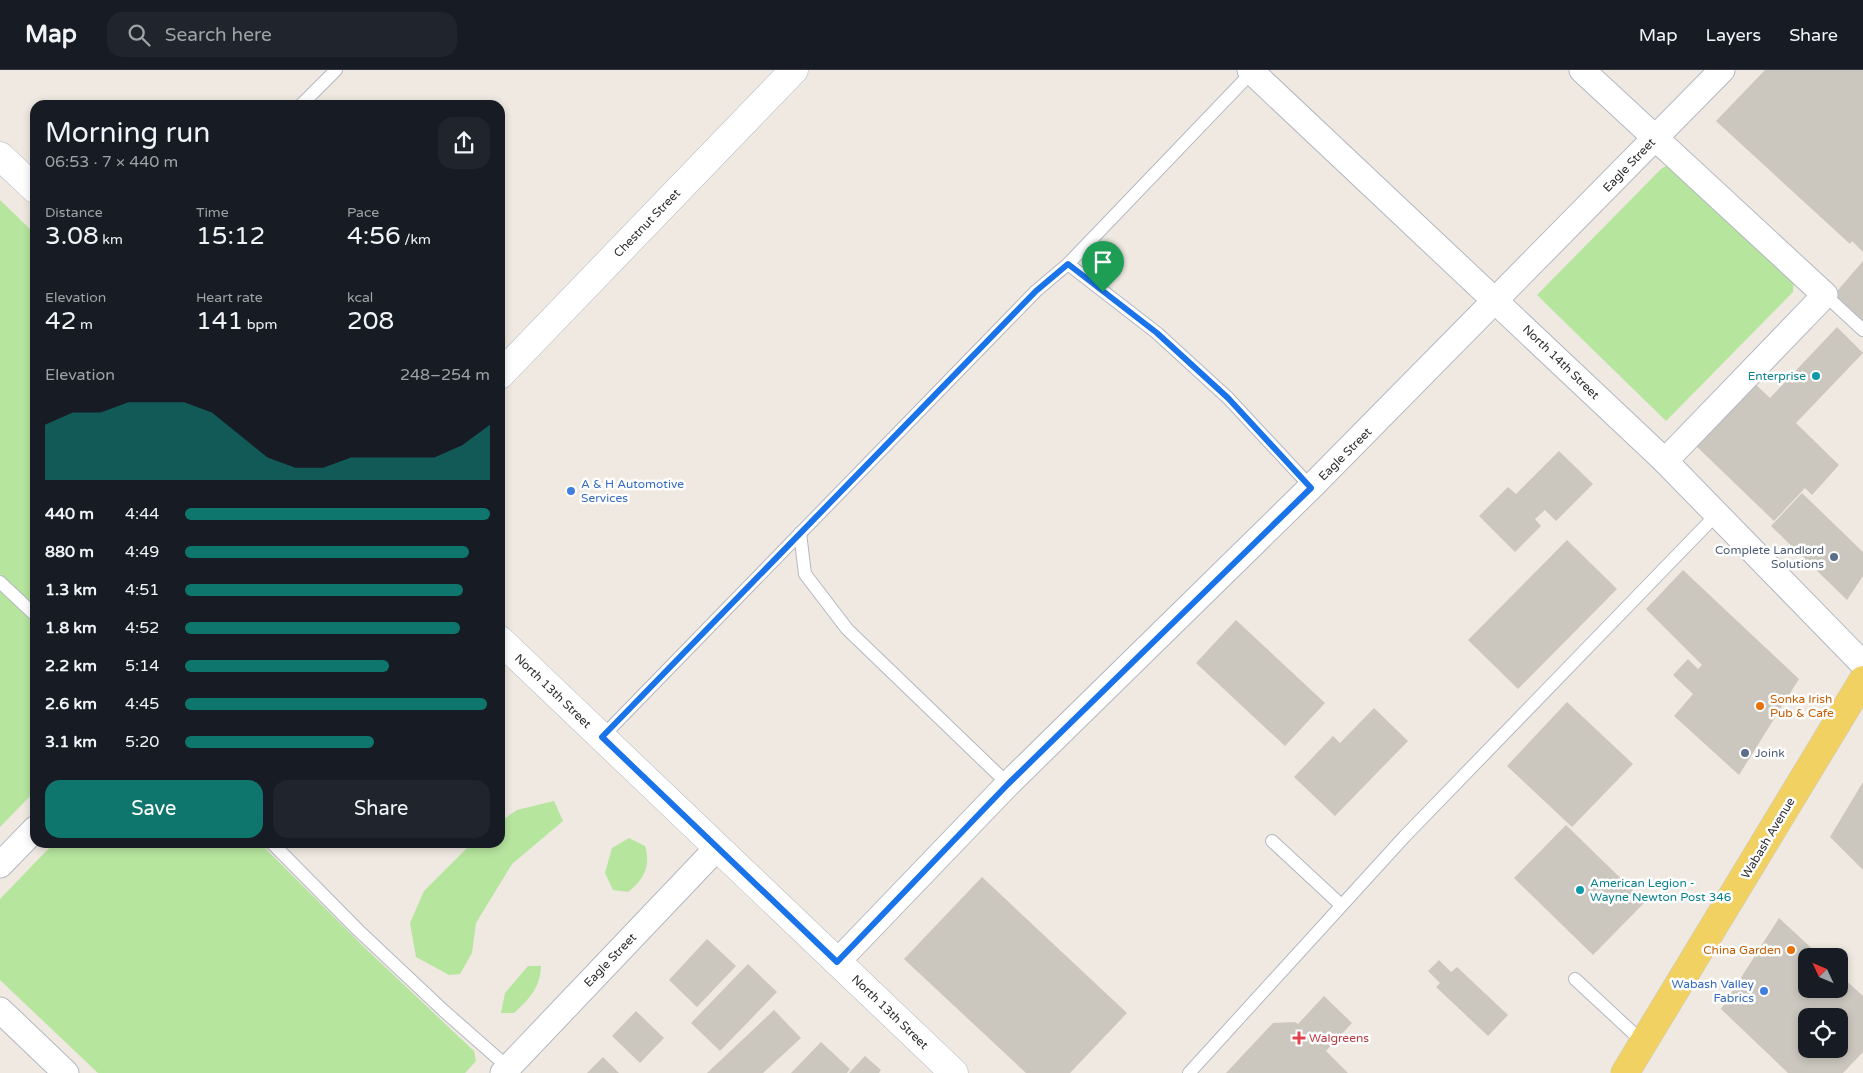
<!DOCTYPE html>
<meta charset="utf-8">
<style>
body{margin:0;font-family:"Varela Round",sans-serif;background:#20242c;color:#f1f3f6;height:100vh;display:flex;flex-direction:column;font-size:19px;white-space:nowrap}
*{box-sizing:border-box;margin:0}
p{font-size:16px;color:#9ea1a6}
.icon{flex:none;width:28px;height:28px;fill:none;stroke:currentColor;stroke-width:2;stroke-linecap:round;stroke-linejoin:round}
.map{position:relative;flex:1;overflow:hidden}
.sheet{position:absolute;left:30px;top:30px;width:475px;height:748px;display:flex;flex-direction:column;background:#171b24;border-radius:15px;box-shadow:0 2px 8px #0003}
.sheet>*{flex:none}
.needle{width:32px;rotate:314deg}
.controls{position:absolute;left:1798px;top:878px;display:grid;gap:10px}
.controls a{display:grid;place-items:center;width:50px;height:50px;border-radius:10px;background:#171b24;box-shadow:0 2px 8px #0003;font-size:25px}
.pin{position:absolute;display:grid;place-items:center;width:42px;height:42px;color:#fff;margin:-51px -21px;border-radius:50% 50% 50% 0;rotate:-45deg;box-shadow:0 0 5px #0007}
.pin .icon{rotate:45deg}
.round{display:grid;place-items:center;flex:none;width:52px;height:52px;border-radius:15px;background:#20242c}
.head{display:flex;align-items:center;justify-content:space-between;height:85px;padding:0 15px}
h1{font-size:28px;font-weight:600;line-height:38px}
.stats{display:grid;grid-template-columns:repeat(3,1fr);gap:8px;height:85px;padding:5px 15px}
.stats div{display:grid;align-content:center}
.stats b{font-size:25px;font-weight:600}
.stats small{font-size:14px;font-weight:400}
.stats p{font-size:14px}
.chart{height:140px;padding:10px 15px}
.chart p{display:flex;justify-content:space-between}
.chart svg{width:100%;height:90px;margin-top:5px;fill:#0f766e;opacity:.7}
.action{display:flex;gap:10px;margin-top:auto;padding:10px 15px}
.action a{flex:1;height:58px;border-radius:15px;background:#0f766e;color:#fff;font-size:20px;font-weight:600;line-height:58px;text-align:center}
.action a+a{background:#20242c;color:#f1f3f6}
ul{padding:0 15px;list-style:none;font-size:16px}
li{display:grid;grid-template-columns:80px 60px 1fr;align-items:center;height:38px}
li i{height:12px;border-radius:6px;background:#0f766e}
header{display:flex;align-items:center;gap:30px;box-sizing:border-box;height:70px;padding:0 25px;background:#171b24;border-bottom:1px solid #363941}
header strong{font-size:24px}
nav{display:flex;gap:28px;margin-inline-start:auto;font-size:18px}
.search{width:350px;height:45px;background:#20242c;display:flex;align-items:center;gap:12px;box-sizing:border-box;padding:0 18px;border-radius:15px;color:#9ea1a6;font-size:19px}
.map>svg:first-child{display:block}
.green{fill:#b6e59e}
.building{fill:#cbc7bf;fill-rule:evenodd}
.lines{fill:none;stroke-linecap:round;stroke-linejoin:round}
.service-casing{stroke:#b4b7c1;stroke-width:14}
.minor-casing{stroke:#b4b7c1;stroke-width:27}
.tertiary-casing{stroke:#b4b7c1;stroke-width:29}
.secondary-casing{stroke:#b4b7c1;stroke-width:29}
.primary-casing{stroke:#c9c9c9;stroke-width:29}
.service{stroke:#fff;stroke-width:12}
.minor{stroke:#fff;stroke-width:25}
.tertiary{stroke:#fff;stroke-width:28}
.secondary{stroke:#fff;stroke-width:28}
.primary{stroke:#f2d163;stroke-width:28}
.route-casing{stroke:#fff;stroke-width:10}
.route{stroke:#1a73e8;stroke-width:6}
.culture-dot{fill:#0f9aa8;stroke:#fff;stroke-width:2}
.shop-dot{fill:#3f7fe0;stroke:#fff;stroke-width:2}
.service-dot{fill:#5c6f8a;stroke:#fff;stroke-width:2}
.food-dot{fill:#e8710a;stroke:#fff;stroke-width:2}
.health-dot{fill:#e0444e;stroke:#fff;stroke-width:2}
.labels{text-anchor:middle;stroke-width:5;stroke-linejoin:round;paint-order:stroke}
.street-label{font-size:12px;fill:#2e2e2e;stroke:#fff}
.culture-label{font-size:12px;fill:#0d838f;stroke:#fff;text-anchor:end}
.shop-label{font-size:12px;fill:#366cbe;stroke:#fff;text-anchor:start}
.service-label{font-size:12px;fill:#4e5e75;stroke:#fff;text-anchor:end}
.food-label{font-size:12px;fill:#c56008;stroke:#fff;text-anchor:start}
.health-label{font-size:12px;fill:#be3a42;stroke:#fff;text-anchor:start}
</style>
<header>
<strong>Map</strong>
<div class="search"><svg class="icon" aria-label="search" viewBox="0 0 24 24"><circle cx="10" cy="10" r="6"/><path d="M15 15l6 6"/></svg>Search here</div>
<nav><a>Map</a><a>Layers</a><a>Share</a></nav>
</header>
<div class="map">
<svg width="1863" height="1003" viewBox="0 0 1863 1003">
<rect width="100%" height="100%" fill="#efe9e1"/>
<g class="green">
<path d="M1671,93L1794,206L1793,222L1666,351L1537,225L1661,99Z"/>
<path d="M0,130L35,164V538L0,504Z"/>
<path d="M0,519L35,553V721L0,757Z"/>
<path d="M554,731L563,751L512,794L476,853L472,883L460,904L449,905L416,887L410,853L424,821L472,773L500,772V752L517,740Z"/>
<path d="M629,768L645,776C651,795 644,810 628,822L613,820L605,803L612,778Z"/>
<path d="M54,773H260L364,877L474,981L476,991L465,1003H98L0,910V829Z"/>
<path d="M528,896H541C540,918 530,928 514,943H501L505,923Z"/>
</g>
<g class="building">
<path d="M1765,0H1863V182L1852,171L1850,174L1716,51Z"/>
<path d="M1863,191V254L1833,226Z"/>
<path d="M1837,257L1863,283L1796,353L1839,395L1812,425L1805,418L1774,451L1694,374L1753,312L1770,328Z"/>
<path d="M1559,381L1593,414L1556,451L1545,440L1535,449L1541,456L1515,482L1479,446L1508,417L1516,424Z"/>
<path d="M1802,423L1863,482V506L1847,530L1771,456Z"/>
<path d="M1567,470L1617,519L1518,619L1468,570Z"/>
<path d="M1683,500L1799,609L1739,705L1674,646L1693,624L1673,605L1688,589L1698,599L1702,595L1646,539Z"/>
<path d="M1236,550L1325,633L1285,676L1196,593Z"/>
<path d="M1567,632L1633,694L1572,757L1507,696Z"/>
<path d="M1374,638L1408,671L1335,746L1294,707L1333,666L1340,673Z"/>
<path d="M1863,712V800L1830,767Z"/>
<path d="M1566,755L1645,832L1593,885L1514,808Z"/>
<path d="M982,807L1127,943L1070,1003H1026L904,889Z"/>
<path d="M1779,848L1820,886H1806V919H1839V904L1863,926V982L1843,1003H1788L1721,939ZM1806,946H1839V979H1806Z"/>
<path d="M707,869L736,896L697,937L669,910Z"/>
<path d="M1439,890L1451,902L1457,897L1508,945L1488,966L1436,917L1440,913L1428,901Z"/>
<path d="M748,894L777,922L720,981L691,953Z"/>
<path d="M1324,926L1352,953L1326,981L1348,1003H1226L1273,953L1295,952L1298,954Z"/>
<path d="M774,940L801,968L763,1003H707Z"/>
<path d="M636,941L664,968L640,993L612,966Z"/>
<path d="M821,972L850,999L847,1003H791Z"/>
<path d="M865,986L881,1000L879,1003H849Z"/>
<path d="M603,987L619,1003H587Z"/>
</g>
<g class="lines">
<defs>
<g id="service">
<path d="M301,35L336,0"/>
<path d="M1068,194L1252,2"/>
<path d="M1825,225L1863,260"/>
<path d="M800,463L805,504L847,559L1008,714"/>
<path d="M0,512L35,545"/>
<path d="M602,667L1036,221L1068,194L1157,263L1228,328L1311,417"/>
<path d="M1272,771L1341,835"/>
<path d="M271,772L358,860L444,941L511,1000"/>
<path d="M1575,909L1645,974"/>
<path d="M1189,1003L1405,766L1717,444"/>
</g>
<g id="minor">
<path d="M1250,0L1665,391L1863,594"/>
<path d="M1582,0L1825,225L1665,391"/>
<path d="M0,795L35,759"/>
<path d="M837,892L1008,714L1311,417L1722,0"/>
<path d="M0,940L66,1003"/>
<path d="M503,1003L717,778"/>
</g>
<path id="tertiary" d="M500,305L794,0"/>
<g id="secondary">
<path d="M0,86L35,119"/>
<path d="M500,570L954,1003"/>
</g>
<path id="primary" d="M1625,1003L1863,610"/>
</defs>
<use href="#service" class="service-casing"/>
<use href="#minor" class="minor-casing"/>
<use href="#tertiary" class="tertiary-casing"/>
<use href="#secondary" class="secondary-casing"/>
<use href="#primary" class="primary-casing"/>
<use href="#service" class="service"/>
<use href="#minor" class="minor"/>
<use href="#tertiary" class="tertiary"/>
<use href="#secondary" class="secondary"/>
<use href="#primary" class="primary"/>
</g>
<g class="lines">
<defs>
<path id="route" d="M1068,194L1157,263L1228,328L1311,418L1008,714L837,892L602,667L1036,221Z"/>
</defs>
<use href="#route" class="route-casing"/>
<use href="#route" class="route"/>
</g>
<g class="culture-dot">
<circle cx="1816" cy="306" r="5"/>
<circle cx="1580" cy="820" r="5"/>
</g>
<g class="shop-dot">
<circle cx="571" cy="421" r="5"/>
<circle cx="1764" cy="921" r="5"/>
</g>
<g class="service-dot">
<circle cx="1834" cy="487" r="5"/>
<circle cx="1745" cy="683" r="5"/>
</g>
<g class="food-dot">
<circle cx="1760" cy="636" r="5"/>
<circle cx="1791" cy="880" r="5"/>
</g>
<path class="health-dot" d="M1296.5 960.5h5v5h5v5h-5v5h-5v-5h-5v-5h5z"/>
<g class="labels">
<g class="street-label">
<text transform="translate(1629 95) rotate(-46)" y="4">Eagle Street</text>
<text transform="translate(647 153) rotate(-46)" y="4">Chestnut Street</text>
<text transform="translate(1561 292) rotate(44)" y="4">North 14th Street</text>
<text transform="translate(1345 384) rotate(-45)" y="4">Eagle Street</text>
<text transform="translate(553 621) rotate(44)" y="4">North 13th Street</text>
<text transform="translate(1768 768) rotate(-59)" y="4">Wabash Avenue</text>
<text transform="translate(610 890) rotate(-46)" y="4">Eagle Street</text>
<text transform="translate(890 942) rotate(44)" y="4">North 13th Street</text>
</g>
<g class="culture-label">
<text x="1806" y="310">Enterprise</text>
<text x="1590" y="817" text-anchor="start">American Legion -<tspan x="1590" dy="14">Wayne Newton Post 346</tspan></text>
</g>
<g class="shop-label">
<text x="581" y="418">A &amp; H Automotive<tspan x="581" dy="14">Services</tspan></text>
<text x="1754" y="918" text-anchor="end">Wabash Valley<tspan x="1754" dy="14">Fabrics</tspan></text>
</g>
<g class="service-label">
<text x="1824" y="484">Complete Landlord<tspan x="1824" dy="14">Solutions</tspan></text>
<text x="1755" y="687" text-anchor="start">Joink</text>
</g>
<g class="food-label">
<text x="1770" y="633">Sonka Irish<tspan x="1770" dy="14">Pub &amp; Cafe</tspan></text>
<text x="1781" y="884" text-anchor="end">China Garden</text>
</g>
<g class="health-label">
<text x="1309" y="972">Walgreens</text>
</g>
</g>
</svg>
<div class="controls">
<a><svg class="needle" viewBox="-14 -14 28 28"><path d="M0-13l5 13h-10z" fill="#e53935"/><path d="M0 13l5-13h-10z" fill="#9ea1a6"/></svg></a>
<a><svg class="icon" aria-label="locate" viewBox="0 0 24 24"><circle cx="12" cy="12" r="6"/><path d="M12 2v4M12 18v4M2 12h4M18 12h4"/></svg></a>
</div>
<div class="pin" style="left:1103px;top:222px;background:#1e9e55"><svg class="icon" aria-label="arrive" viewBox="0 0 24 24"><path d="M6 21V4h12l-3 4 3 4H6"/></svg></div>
<section class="sheet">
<div class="head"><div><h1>Morning run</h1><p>06:53 · 7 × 440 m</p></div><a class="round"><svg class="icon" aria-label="share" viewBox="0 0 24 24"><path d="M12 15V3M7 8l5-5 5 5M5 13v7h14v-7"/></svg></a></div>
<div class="stats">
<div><p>Distance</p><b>3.08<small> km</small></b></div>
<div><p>Time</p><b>15:12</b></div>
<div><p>Pace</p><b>4:56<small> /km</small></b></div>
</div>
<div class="stats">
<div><p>Elevation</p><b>42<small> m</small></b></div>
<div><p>Heart rate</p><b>141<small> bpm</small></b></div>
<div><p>kcal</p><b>208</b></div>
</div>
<div class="chart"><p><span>Elevation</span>248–254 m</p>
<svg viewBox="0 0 160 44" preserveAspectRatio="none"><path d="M0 44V17L10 11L20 11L30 6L40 6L50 6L60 11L70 22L80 33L90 38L100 38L110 33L120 33L130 33L140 33L150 27L160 17V44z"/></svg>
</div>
<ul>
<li><b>440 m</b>4:44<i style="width:100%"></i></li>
<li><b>880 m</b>4:49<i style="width:93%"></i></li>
<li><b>1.3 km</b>4:51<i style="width:91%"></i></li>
<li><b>1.8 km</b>4:52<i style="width:90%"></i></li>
<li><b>2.2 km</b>5:14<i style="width:67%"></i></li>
<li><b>2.6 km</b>4:45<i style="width:99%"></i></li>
<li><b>3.1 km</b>5:20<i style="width:62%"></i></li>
</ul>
<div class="action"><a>Save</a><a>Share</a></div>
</section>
</div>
